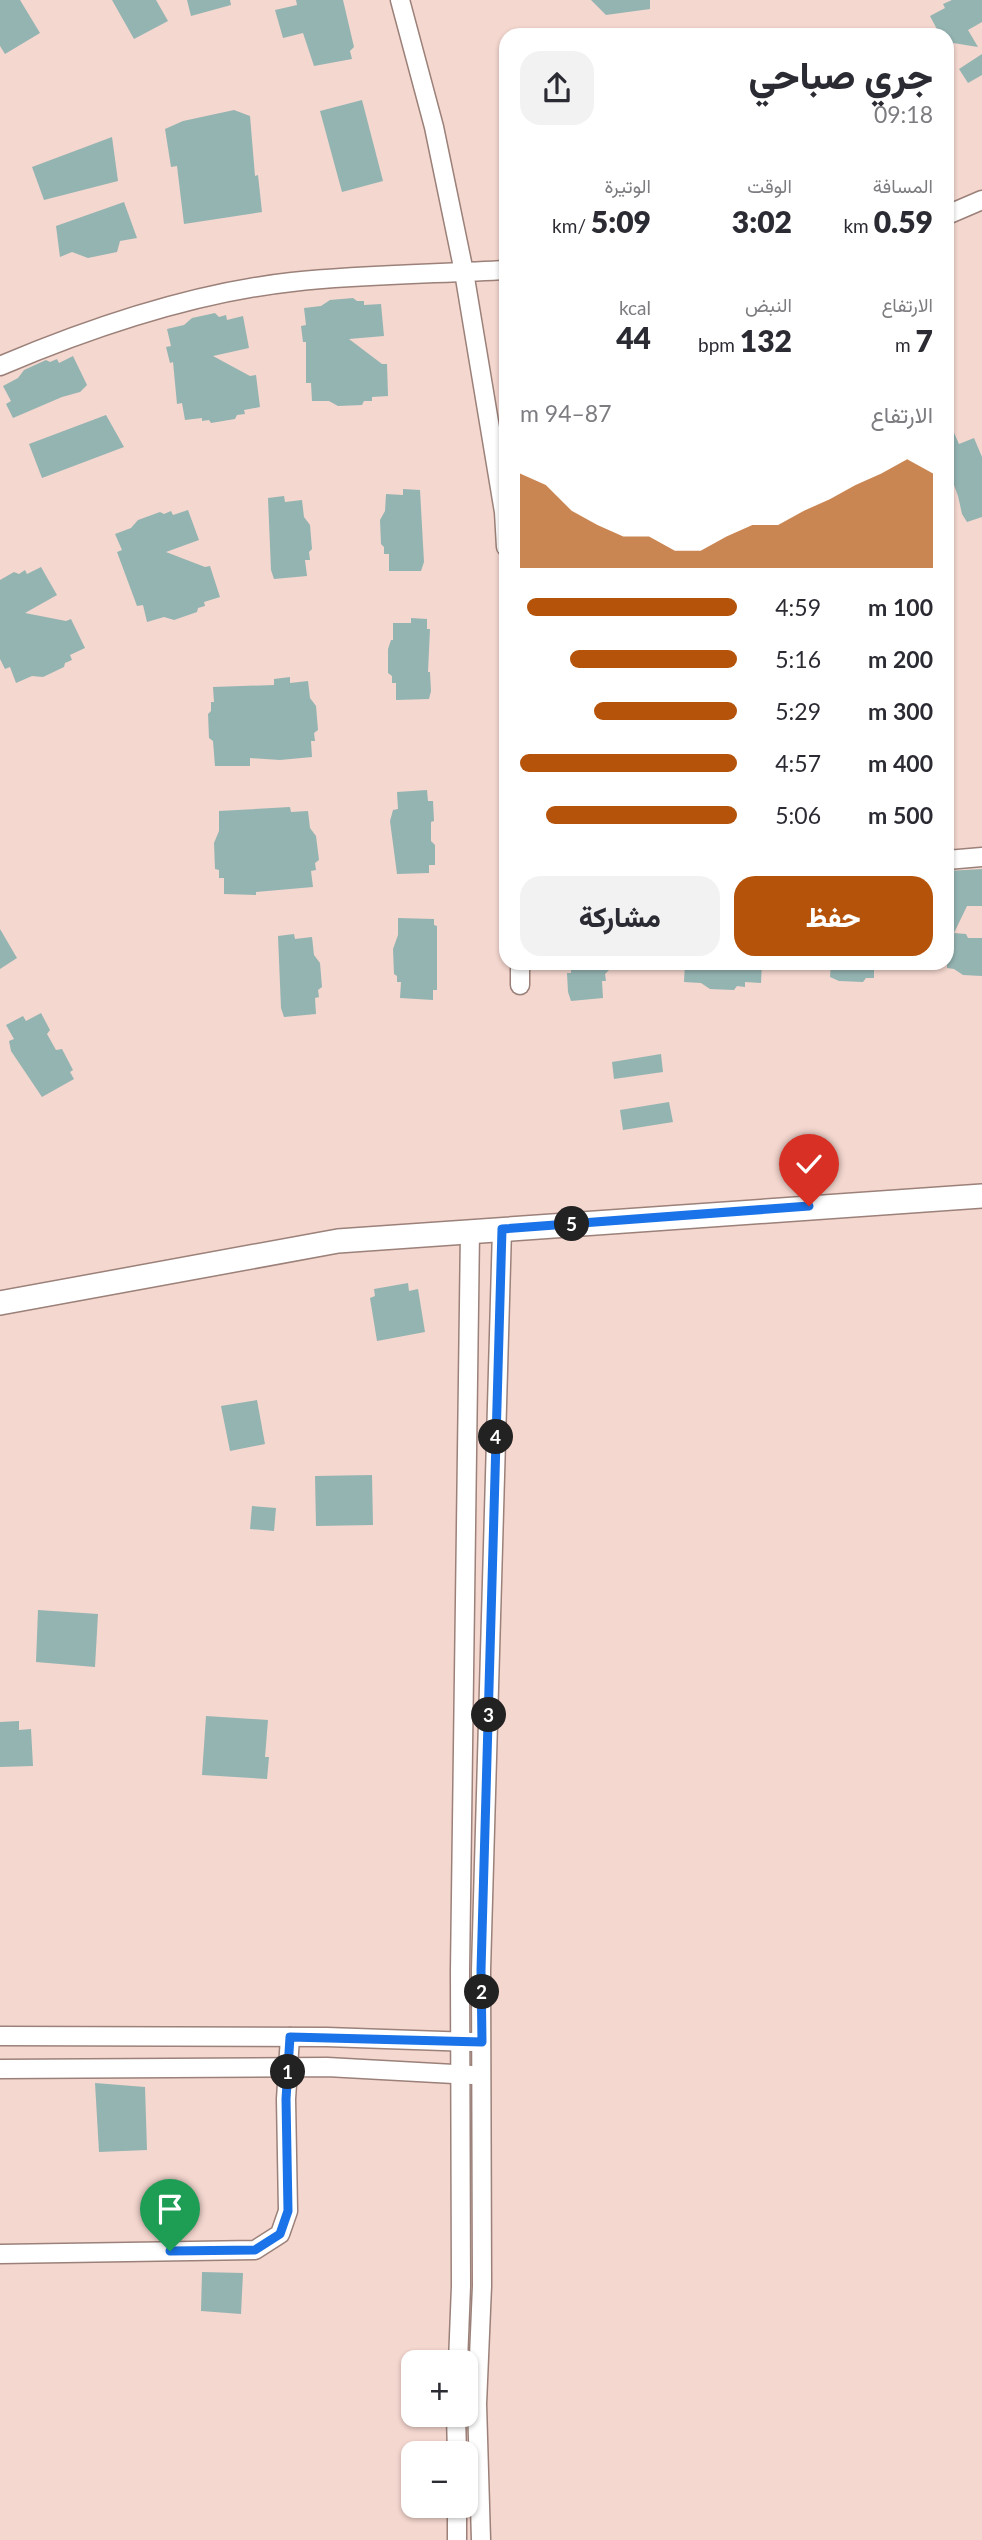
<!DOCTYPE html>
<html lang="ar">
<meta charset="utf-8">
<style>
body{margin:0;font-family:Lato,Vazirmatn,sans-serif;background:#f2f2f3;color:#2b2b33;direction:rtl;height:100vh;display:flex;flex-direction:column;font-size:26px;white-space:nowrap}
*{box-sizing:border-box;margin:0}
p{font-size:23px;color:#7c7c81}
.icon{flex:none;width:38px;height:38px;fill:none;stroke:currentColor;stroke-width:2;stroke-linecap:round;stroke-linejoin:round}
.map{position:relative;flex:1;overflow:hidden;direction:ltr}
.details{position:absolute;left:499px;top:28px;width:455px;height:942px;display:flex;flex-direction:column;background:#fff;border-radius:21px;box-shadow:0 2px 5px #0004;direction:rtl}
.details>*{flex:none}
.buttons{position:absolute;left:401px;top:2350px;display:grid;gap:14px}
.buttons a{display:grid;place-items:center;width:77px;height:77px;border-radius:14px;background:#fff;box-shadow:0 2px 5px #0004;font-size:35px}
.pin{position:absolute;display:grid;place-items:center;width:60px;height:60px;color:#fff;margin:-72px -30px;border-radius:50% 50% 50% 0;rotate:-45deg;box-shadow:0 0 7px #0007}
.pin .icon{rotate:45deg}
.km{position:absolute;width:35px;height:35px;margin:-18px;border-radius:50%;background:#222;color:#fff;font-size:19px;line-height:35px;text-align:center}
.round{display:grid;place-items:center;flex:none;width:74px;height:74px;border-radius:21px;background:#f2f2f3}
.summary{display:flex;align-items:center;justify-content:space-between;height:119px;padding:0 21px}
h1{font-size:38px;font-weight:800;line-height:52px}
.stats{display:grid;grid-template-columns:repeat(3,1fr);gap:10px;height:119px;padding:7px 21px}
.stats div{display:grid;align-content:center}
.stats b{font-size:30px;font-weight:800}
.stats small{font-size:19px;font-weight:400}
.stats p{font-size:19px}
.chart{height:196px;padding:14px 21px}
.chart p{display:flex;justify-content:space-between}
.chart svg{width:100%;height:126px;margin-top:7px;fill:#b45309;opacity:.7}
.primary-button{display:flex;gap:14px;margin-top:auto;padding:14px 21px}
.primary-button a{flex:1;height:80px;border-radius:21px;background:#b45309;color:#fff;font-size:28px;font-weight:800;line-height:80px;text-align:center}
.primary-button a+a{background:#f2f2f3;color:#2b2b33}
ul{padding:0 21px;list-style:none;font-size:23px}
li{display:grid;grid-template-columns:112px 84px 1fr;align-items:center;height:52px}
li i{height:18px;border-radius:9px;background:#b45309}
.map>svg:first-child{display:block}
.building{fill:#94b4b2}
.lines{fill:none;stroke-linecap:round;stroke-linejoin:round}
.minor-casing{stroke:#9b8179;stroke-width:21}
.tertiary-casing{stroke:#9b8179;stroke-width:26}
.minor{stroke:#fff;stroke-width:18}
.tertiary{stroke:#fff;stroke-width:23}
.route-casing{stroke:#fff;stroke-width:14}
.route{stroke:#1a73e8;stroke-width:9}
</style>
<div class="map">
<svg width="982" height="2540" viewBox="0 0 982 2540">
<rect width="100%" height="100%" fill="#f4d7cf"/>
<g class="building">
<path d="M0,0H20L40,33L5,54L0,46Z"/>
<path d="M112,0H156L168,21L134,39Z"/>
<path d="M187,0H230L231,5L191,16Z"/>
<path d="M296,0H343L354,47L350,51L352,59L314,66L303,33L283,38L275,10L297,5Z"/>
<path d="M591,0H650V9L606,15Z"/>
<path d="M952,0H982V22L968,30L978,47L947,42V35H940L930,16L945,8L943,4Z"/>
<path d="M982,54V75L968,83L959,69Z"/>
<path d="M362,100L383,181L342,192L320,111Z"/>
<path d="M234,110L250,116L255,176L258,175L262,212L184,224L177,166L171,167L165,129L183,121Z"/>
<path d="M112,137L118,181L44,200L32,167Z"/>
<path d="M124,202L137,238L120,241L117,252L88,258L72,252L60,257L56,226Z"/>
<path d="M353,298L357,301H364V305L381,304L384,336L349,339L382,364H387L388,396L372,397V401H364L362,405L338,406L329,401H312L311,383H306V342H303L301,326L306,325L304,308L321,306L330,300Z"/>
<path d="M215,313L219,317L226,315L227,320L243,316L249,348L213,356L250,376L256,375L260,407L244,410L245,414L237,415L235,419L211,423L209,420L202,421V418L185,420L182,403L177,404L173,362L170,363L166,347L171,346L167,329L184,325L192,318Z"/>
<path d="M73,356L87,385L80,392L62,397L13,418L6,404L11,401L3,386L18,378L24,370L46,360L50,362L57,359L59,363Z"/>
<path d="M106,415L124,447L42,478L29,444Z"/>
<path d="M947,417L959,444L974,438L982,457V517L967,522L962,514L958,496L947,466Z"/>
<path d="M403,489L420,490L424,562L421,571H389V554H384V547L381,544L380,520L385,511L386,494L403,495Z"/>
<path d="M284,496L285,502L302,500L304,517L310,525L312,549L309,552L310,560H305L307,576L274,579L271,570L268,498Z"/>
<path d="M188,510L199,540L166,552L205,567L210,566L220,597L204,602L205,606L198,608L197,612L174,620L164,617L147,622L143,605L137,606L117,552L122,550L115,534L131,528L138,520L160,512L164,514L171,511L173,515Z"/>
<path d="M41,567L57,595L25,613L66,621L71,619L85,648L70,655L72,660L65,663L64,667L43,677L32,676L16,683L10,667L5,669L0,659V580L14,572L19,574L25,570L27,574Z"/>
<path d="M411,618L427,619V629H430L428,672H430L431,691L429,699L396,700V683H392V676L388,673V649L391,640H393V623H411Z"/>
<path d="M290,677V683L308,681L310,698L316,706L318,730L314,733L315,741H311L312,757L280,760L250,758V766H215L213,741L209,738L208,714L211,711V702H214L213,687L274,685V679Z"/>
<path d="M427,790L428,801H433L434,821L431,822V841L435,845V865H429V873L397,874L390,821L393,810L398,809L397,792Z"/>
<path d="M290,807L291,812L308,811L310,828L316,836L319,860L315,863L316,870L311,871L313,887L256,892V895L224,894V878H219V870L215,869L214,843L219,831V811Z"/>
<path d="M982,869V906H967L954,933L966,934L968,938H982V976L963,975L954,969L947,968V871Z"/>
<path d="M398,918L434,919V925L437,926V990H433V1000L400,998L401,982H397V976L394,974L393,949L398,935Z"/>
<path d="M0,929L17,958L0,969Z"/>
<path d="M294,934L295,939L312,937L314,955L320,963L322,987L318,990L319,997L315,998L316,1014L284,1017L281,1008L278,936Z"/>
<path d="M571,962H617L605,974L606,981H602L603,998L571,1001L568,992L567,973H571Z"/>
<path d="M685,962H762L761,983L745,982V987L737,986L734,990L710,989L701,983L684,982Z"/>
<path d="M831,962H874V978H866L863,982L839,981L830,977Z"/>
<path d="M41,1013L50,1030L47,1034L56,1050L62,1049L73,1070L70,1072L74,1079L42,1097L11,1051L9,1041L14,1039L6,1025L23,1016L26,1021Z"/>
<path d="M661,1054L663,1072L614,1079L612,1062Z"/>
<path d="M669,1102L673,1122L623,1130L620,1110Z"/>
<path d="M408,1283L409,1291L418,1289L425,1332L377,1341L370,1298L375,1296L374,1289Z"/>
<path d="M257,1400L265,1444L230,1451L221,1406Z"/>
<path d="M372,1475L373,1525L316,1526L315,1476Z"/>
<path d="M252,1506L276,1508L274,1531L250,1529Z"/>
<path d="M38,1610L98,1614L95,1667L36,1662Z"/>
<path d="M206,1716L268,1720L265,1757H269L267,1779L202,1775Z"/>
<path d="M19,1721V1730L31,1729L33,1766L0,1767V1722Z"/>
<path d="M95,2083L145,2087L147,2150L99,2152Z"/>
<path d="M202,2272L243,2273L241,2314L201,2311Z"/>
</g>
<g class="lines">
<defs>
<g id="minor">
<path d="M400,0L434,127L464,272L504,512L506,547"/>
<path d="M947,215L982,200"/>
<path d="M0,366C92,327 192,293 292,282C363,274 435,274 506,270"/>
<path d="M947,860L982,857"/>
<path d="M520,962V985"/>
<path d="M0,2036L327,2037L472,2042"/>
<path d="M0,2069L327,2067L472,2075"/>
<path d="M0,2254L255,2250L280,2234L288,2211L286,2099L290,2037"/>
<path d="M458,2362L461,2286L460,1971L470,1231"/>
<path d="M456,2415L457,2454"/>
<path d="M457,2540V2506"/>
<path d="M481,2540L477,2404L482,2286L481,1970L502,1229"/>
</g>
<path id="tertiary" d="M0,1303L338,1241L982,1196"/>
</defs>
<use href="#minor" class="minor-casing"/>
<use href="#tertiary" class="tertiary-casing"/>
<use href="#minor" class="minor"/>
<use href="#tertiary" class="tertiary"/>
</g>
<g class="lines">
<defs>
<path id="route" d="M170,2251L255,2250L280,2234L288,2211L286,2099L290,2037L482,2042L481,1970L502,1229L809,1206"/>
</defs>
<use href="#route" class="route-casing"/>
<use href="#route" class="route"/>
</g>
</svg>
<div class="buttons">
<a>+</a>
<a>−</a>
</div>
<div class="pin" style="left:170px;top:2251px;background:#1e9e55"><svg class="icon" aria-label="arrive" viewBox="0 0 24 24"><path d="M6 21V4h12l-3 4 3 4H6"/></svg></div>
<div class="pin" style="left:809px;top:1206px;background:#d93025"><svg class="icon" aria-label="check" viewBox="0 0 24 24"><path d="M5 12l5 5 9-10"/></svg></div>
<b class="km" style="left:288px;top:2072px">1</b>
<b class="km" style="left:482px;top:1992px">2</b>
<b class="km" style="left:489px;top:1715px">3</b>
<b class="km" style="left:496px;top:1437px">4</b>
<b class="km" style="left:572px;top:1224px">5</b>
<section class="details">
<div class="summary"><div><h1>جري صباحي</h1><p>09:18</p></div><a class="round"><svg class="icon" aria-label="share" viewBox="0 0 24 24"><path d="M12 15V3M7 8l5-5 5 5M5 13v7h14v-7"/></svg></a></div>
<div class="stats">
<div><p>المسافة</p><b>0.59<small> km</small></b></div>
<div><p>الوقت</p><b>3:02</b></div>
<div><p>الوتيرة</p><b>5:09<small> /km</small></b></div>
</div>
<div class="stats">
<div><p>الارتفاع</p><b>7<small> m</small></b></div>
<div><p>النبض</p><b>132<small> bpm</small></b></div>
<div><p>kcal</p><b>44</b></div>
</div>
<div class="chart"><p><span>الارتفاع</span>87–94 m</p>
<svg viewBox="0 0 160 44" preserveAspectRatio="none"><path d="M0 44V11L10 15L20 24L30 29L40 33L50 33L60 38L70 38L80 33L90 29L100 29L110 24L120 20L130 15L140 11L150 6L160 11V44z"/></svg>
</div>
<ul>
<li><b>100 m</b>4:59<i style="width:97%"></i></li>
<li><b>200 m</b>5:16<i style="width:77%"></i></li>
<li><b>300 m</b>5:29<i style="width:66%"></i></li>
<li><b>400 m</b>4:57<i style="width:100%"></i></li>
<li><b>500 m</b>5:06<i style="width:88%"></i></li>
</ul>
<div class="primary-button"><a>حفظ</a><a>مشاركة</a></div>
</section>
</div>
